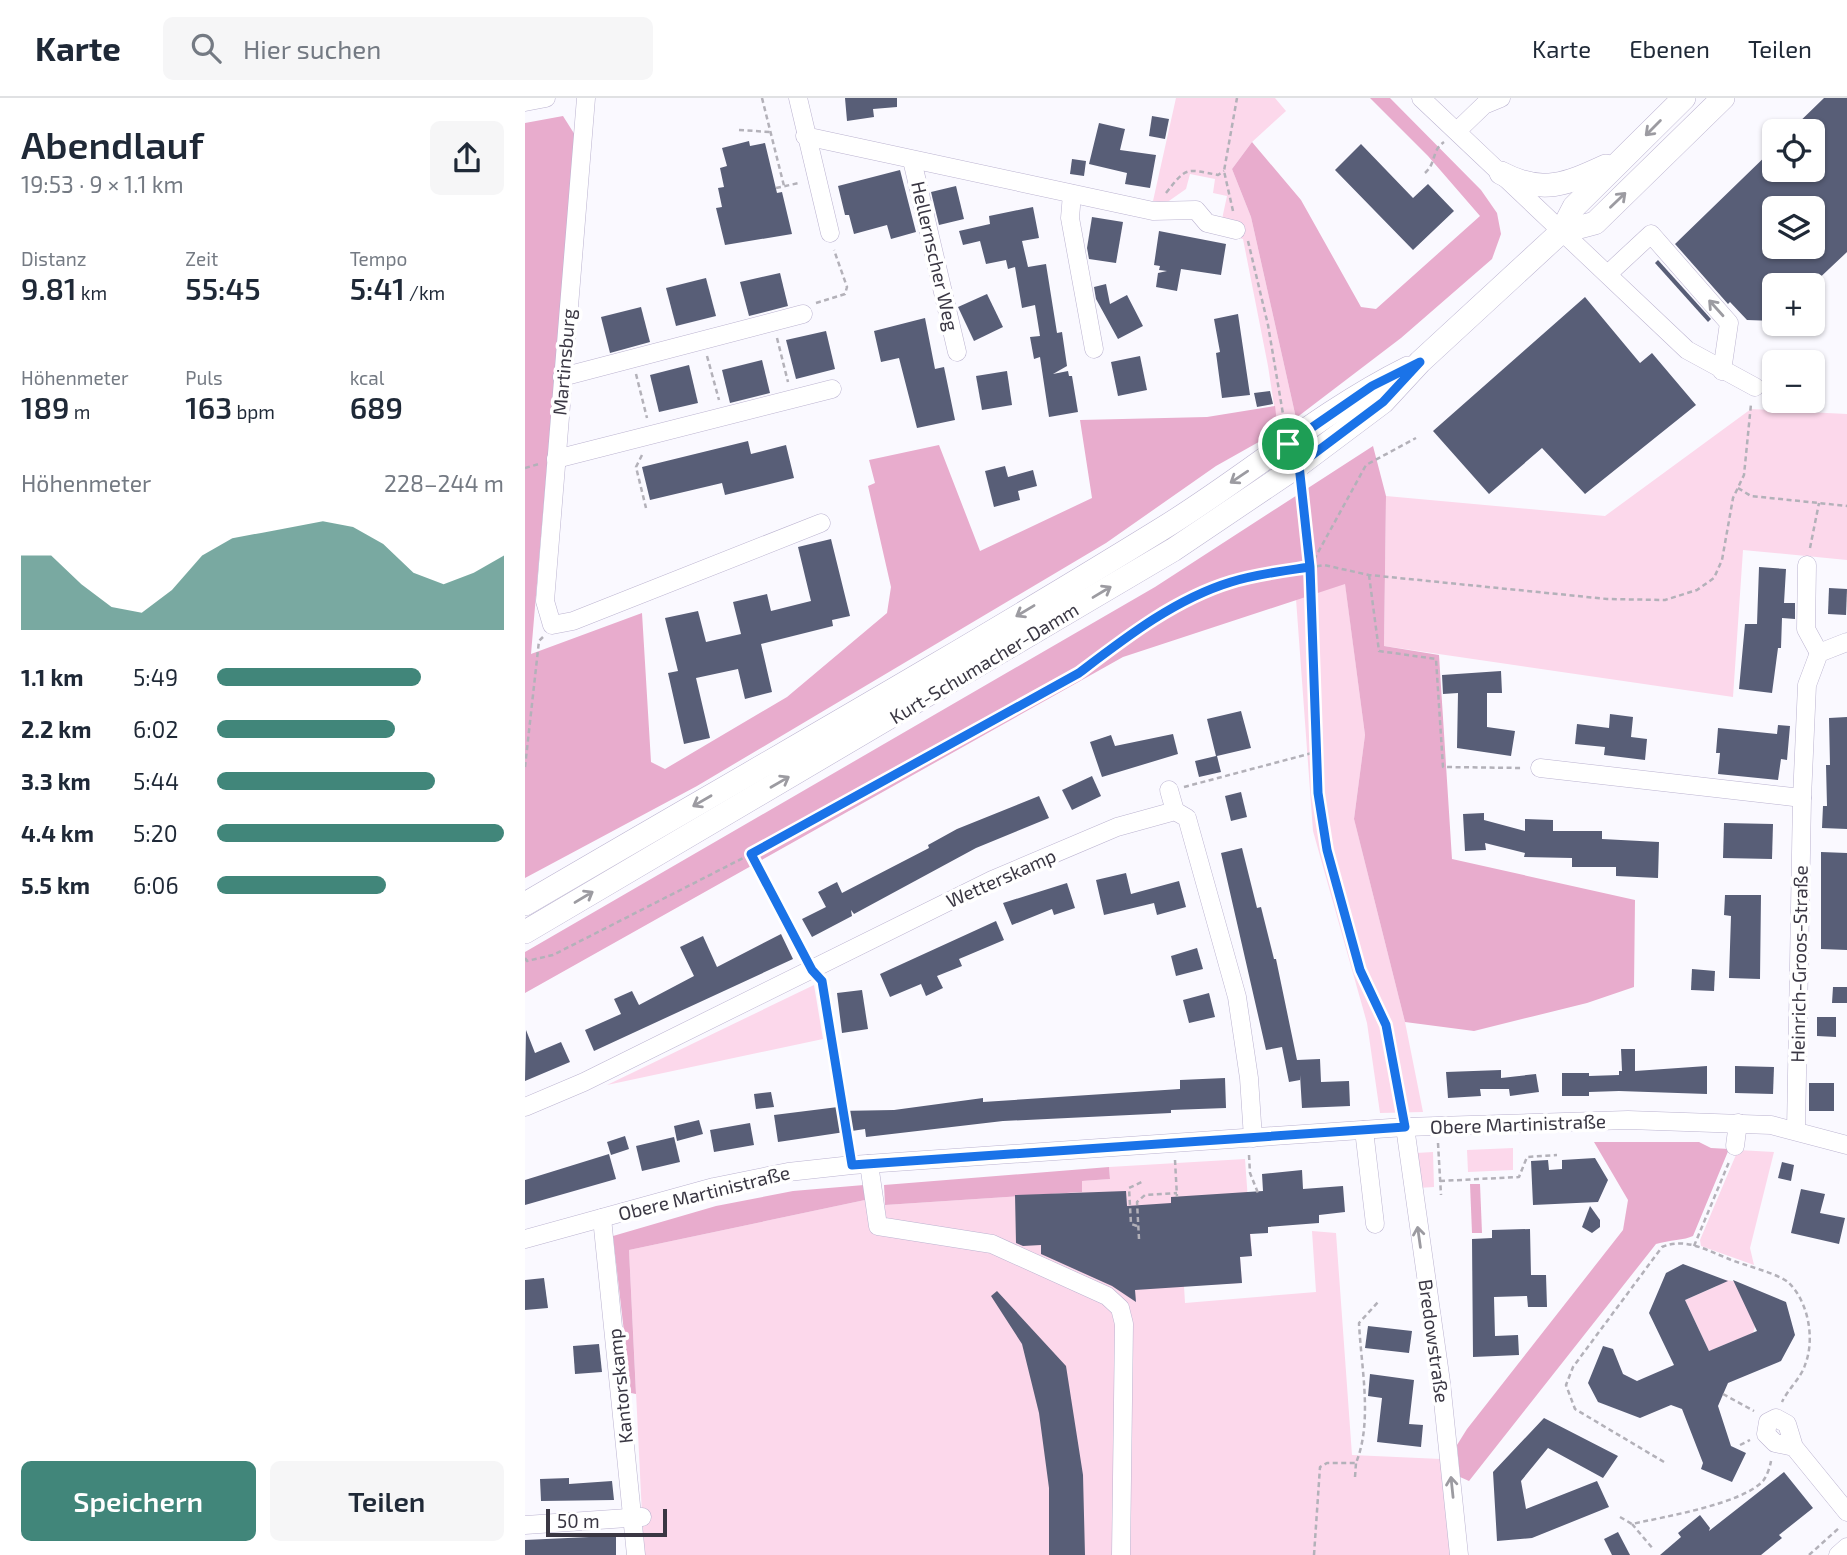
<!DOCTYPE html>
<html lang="de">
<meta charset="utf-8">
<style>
body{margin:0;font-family:"Exo 2",sans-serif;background:#f6f6f7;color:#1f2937;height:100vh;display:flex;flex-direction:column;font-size:26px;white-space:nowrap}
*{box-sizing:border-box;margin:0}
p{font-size:23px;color:#747a83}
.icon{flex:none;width:38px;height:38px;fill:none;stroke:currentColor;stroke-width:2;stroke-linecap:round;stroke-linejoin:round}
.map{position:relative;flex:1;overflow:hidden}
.drawer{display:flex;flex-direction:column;background:#fff;width:525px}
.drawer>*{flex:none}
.controls{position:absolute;left:1237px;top:21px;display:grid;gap:14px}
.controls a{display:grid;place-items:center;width:63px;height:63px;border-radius:10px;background:#fff;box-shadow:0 2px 5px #0004;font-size:35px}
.scale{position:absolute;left:21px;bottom:18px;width:121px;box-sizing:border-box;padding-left:7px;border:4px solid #3a3743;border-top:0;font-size:19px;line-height:24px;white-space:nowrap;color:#3a3743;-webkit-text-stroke:5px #fff;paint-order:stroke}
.pin{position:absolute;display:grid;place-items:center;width:60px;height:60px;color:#fff;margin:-30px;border:4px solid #fff;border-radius:50%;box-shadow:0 2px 7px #0007}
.round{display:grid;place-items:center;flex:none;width:74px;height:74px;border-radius:10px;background:#f6f6f7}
.headline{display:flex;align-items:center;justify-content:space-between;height:119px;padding:0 21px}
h1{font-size:38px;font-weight:600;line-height:52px}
.metrics{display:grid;grid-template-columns:repeat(3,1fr);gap:10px;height:119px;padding:7px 21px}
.metrics div{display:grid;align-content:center}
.metrics b{font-size:30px;font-weight:600}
.metrics small{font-size:19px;font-weight:400}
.metrics p{font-size:19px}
.chart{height:196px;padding:14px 21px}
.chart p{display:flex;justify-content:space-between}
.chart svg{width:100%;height:126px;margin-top:7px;fill:#41867a;opacity:.7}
.primary-button{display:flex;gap:14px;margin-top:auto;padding:14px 21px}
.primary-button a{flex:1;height:80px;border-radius:10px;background:#41867a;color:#fff;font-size:28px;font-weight:600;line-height:80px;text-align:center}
.primary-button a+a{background:#f6f6f7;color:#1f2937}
ul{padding:0 21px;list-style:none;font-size:23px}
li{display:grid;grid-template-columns:112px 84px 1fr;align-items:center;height:52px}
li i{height:18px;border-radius:9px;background:#41867a}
header{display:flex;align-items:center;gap:42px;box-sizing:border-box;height:98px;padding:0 35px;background:#fff;border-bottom:2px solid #e0e1e3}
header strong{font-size:33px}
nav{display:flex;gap:38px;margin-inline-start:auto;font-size:24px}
.search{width:490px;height:63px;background:#f6f6f7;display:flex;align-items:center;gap:18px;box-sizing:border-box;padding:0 24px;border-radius:10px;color:#747a83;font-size:26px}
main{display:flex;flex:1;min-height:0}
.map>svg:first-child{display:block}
.green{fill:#fcd8eb}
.forest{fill:#e8accd}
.building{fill:#585e77;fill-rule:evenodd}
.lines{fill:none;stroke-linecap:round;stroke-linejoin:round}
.minor-casing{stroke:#bbb3d0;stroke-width:19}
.major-casing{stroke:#bbb3d0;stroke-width:24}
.path{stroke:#b3b1b9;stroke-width:2.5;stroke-dasharray:5 3.5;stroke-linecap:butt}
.minor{stroke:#fff;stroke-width:18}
.major{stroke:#fff;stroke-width:23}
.oneway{stroke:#9c9ba1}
.route-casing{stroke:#fff;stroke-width:14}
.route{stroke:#1a73e8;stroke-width:9}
.labels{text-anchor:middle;stroke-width:7;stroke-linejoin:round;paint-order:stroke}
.street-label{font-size:19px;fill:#3a3743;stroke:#fff}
</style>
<header>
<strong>Karte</strong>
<div class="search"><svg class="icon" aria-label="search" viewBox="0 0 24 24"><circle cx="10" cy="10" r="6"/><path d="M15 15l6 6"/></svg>Hier suchen</div>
<nav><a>Karte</a><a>Ebenen</a><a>Teilen</a></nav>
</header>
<main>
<section class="drawer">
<div class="headline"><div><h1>Abendlauf</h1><p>19:53 · 9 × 1.1 km</p></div><a class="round"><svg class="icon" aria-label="share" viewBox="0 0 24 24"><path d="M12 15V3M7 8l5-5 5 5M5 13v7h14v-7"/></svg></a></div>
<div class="metrics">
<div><p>Distanz</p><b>9.81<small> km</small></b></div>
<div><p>Zeit</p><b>55:45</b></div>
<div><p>Tempo</p><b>5:41<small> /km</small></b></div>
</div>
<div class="metrics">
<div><p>Höhenmeter</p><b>189<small> m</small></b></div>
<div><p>Puls</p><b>163<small> bpm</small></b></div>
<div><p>kcal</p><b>689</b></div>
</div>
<div class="chart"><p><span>Höhenmeter</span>228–244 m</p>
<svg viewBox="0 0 160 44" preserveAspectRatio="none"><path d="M0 44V18L10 18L20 28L30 36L40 38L50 30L60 18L70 12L80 10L90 8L100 6L110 8L120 14L130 24L140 28L150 24L160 18V44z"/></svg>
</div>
<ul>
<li><b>1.1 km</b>5:49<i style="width:71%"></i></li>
<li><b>2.2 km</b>6:02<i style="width:62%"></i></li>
<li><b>3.3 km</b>5:44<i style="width:76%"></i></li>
<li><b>4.4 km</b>5:20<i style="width:100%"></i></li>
<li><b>5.5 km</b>6:06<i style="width:59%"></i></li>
</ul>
<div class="primary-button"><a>Speichern</a><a>Teilen</a></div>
</section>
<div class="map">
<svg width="1322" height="1457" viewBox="0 0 1322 1457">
<rect width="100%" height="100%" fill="#faf9ff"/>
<g class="green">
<path d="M651,0H750L761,13L727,44L707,71L726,119L771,320L753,333L743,268L718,141L694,135L702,98L688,95L690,81L665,76L661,91L641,105L628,103Z"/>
<path d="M1226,311L1322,316V462L1218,452L1208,599L859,548L861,398L1080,418Z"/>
<path d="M820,485L840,637L829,721L880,924L898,1014L855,1015L842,925L788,733L771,501Z"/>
<path d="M289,887L298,941L82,987Z"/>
<path d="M988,1050V1072L943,1074L942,1052Z"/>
<path d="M1213,1052L1249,1054L1225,1150L1229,1167L1176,1148L1175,1142Z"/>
<path d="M908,1054L909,1089L893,1090L891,1055Z"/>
<path d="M720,1061L727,1158L715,1159L717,1185L659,1188L660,1205L791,1194L787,1133L811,1135L827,1357L916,1361L925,1457H119L104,1152L340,1102L359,1116L360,1107L557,1094V1083L585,1081L584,1069Z"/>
<path d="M1196,1181L1213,1184L1230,1228L1228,1235L1184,1253L1160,1202L1192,1188Z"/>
</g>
<g class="forest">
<path d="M845,0H865L956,92L972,115L976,136L967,161L876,240L771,320L726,119L707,71L727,44L776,102L836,209L851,211L955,118L903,58Z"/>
<path d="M38,18L50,37L6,556L117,515L126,664L140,671L262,599L362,515L366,489L343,388L350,385L344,362L414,347L455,453L567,400L555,322L682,319L750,308L753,333L691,368L581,445L172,688L0,780V25Z"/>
<path d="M848,348L861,398L859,548L914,557L927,761L1110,802L1109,889L1062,905L949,933L880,924L829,721L840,637L820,486L598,559L0,895V854L630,489Z"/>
<path d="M1069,1044H1174L1186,1050L1204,1051L1168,1138C1160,1142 1144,1142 1131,1146L944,1383L935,1379L932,1347L942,1331L1098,1132L1103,1102Z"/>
<path d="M584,1069L585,1081L557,1083V1094L360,1107L359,1087Z"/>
<path d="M945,1086H955L957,1135H947Z"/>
<path d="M339,1087L340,1102L104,1152L111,1296L106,1295L88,1138L191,1108L268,1093Z"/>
</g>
<g class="building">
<path d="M320,0H372V9L348,11L349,19L322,23Z"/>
<path d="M1299,0H1322V154L1287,187H1250V223L1222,222L1205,204L1203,206L1150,146L1250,49V72H1288V33H1265ZM1250,110H1288V149H1250Z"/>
<path d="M627,18L644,21L640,41L624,38Z"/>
<path d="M574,25L600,31L595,52L631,57L625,90L600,86L602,75L564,66Z"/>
<path d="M224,43L225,48L240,45L252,95L257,94L267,136L200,147L191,110L197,109L193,90L199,89L195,70L202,68L197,50Z"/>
<path d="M836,46L888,100L903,86L929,113L888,152L810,72Z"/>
<path d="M547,61L561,63L559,78L545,76Z"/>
<path d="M375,72L391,134L366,141L362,127L329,136L324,117H320L313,88Z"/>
<path d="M431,88L439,121L414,127L406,94Z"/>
<path d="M508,109L514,140L497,143L503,169L521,166L532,235L537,234L542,268L528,276L543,273L544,278H547L553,314L524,319L515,259L509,261L505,239L515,238L510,207L497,210L490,169L483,171L481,162L461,166L455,143L438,147L434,133L465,126L464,118Z"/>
<path d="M567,119L598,124L591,165L564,161L562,150Z"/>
<path d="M634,133L701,146L696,177L656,171L652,193L631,189L633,175L642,173L634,172L635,168L629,167Z"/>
<path d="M1133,162L1186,221L1183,224L1130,165Z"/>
<path d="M255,175L263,208L224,218L215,184Z"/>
<path d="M181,180L191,218L151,228L141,190Z"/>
<path d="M581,186L585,206L602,197L618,228L593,241L571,201L569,189Z"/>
<path d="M462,196L478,229L449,243L433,209Z"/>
<path d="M1060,199L1115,265L1127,255L1171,307L1060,396L1017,350L964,396L908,333Z"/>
<path d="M116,209L125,244L85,255L76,219Z"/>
<path d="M713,216L725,297L697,300L691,255L695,254L689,221Z"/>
<path d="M400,220L410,271L419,269L430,322L392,330L374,260L356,264L349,233Z"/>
<path d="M301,233L310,271L271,281L261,242Z"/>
<path d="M615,258L622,292L593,298L586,264Z"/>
<path d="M237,262L245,295L205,305L197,272Z"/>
<path d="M164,267L173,305L134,314L125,277Z"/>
<path d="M482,273L487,307L457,312L451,278Z"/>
<path d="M745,293L748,306L732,309L729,295Z"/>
<path d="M223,343L226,356L261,347L269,380L200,397L197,385L125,402L117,369Z"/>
<path d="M480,368L483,379L508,372L512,388L493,393L495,402L469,409L460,373Z"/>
<path d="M306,441L325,518L307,522L308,528L236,546L247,594L220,601L213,571L171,580L185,640L159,646L143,575L153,573L140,520L173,513L181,544L216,536L208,504L242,496L246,513L286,503L273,449Z"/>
<path d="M1234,469L1261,471L1259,505H1270V521L1257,520L1256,550H1253L1247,595L1214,591L1220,526H1232Z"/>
<path d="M1304,490L1322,491L1321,517L1303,516Z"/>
<path d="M976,573L977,595H962V629L990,633L986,658L932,650L933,595L918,596L917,577Z"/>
<path d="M716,613L726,650L692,658L696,674L674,679L670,663L691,658L682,621Z"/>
<path d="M1085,616L1108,619L1106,639L1122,641L1120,662L1079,657L1080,649L1050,646L1052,626L1084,630Z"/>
<path d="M1322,619V731L1297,730L1298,708H1302L1301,667H1305L1304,620Z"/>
<path d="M1253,627L1265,628L1262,662L1256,661L1253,682L1193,676L1195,655H1191L1193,630L1252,636Z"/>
<path d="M648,636L653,656L577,679L565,644L586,637L590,648Z"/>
<path d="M567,678L576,698L547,712L537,692Z"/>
<path d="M716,694L722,719L706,723L700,698Z"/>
<path d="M514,698L524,720L451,750L329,816L326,812L327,818L287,839L277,821L301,809L293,794L312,784L317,795L404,750L403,747L432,731Z"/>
<path d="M959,715V722L1000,733V721L1028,722V733H1077V741L1134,744L1133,780L1091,778V769H1047V760L999,759L1000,755L960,745L961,752L940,753L938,716Z"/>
<path d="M1199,725L1248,726L1247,761L1198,760Z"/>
<path d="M717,750L732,810L736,809L749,861H751L772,962L795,961L796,984L824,983L825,1008L777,1010L775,977V982L764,984L757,949L741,952L696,755Z"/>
<path d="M1296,754L1322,755V852L1296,851Z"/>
<path d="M601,775L606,796L654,783L661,809L632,817L629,805L579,817L571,782Z"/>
<path d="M542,785L550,810L529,817L527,811L487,827L478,805Z"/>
<path d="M1200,797H1236L1235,881L1204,880L1206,818L1199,817Z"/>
<path d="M471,823L479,842L434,861L437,868L412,878L418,890L401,898L396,886L365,899L355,876Z"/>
<path d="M256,836L268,861L69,953L60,932L96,916L89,901L107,893L114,907L169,878L155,849L178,838L192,869Z"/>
<path d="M672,850L678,871L651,878L646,858Z"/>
<path d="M1167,871L1190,873L1189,893L1166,892Z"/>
<path d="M1308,889H1322V905H1307Z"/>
<path d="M337,892L343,931L317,935L312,895Z"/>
<path d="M684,895L690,919L664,925L658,902Z"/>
<path d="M1292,919H1311V939L1292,938Z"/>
<path d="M1,932L10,955L36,944L45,964L0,983Z"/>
<path d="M1096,951H1110V973L1182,968V996L1094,993L1064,994V998H1037V975H1064V978L1094,977V973H1097Z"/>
<path d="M1210,968L1249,969L1248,996L1210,995Z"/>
<path d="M976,972V980L1011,976L1014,994L985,998L984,991H955L956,998L923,1000L921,974Z"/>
<path d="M700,980L701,1010L646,1012V1015L478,1023L341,1039L340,1031L253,1044L249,1017L313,1009V1013L369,1012L458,1000V1004L655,991V982Z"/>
<rect x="1284" y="985" width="25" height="28"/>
<path d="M246,994L249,1009L231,1011L229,996Z"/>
<path d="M174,1022L178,1036L152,1043L149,1028Z"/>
<path d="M225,1025L229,1047L189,1054L185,1032Z"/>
<path d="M100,1038L104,1051L86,1057L82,1044Z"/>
<path d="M149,1039L155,1064L117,1073L111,1048Z"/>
<path d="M84,1056L91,1081L0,1107V1082Z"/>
<path d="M1070,1060L1083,1082L1073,1104L1008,1107L1006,1063L1023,1062L1024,1072L1037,1071V1062Z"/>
<path d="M1257,1064L1269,1067L1266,1083L1253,1080Z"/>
<path d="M777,1072L778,1091L818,1088L820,1114L794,1117V1125L743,1129V1135L725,1136L727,1158L715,1159L717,1185L610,1192L611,1204L587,1188L516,1156V1147L498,1148L491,1145L490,1097L601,1093L602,1108L646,1105V1099L738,1093L737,1076Z"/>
<path d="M1276,1091L1300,1096L1295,1115L1320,1120L1314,1146L1266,1135Z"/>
<path d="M1065,1108L1075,1122V1129L1067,1135L1057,1129Z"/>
<path d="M1005,1131L1006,1177H1021L1022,1209H1003L1002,1198L969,1199L970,1238L993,1237L994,1257L948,1259L947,1141L967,1140V1132Z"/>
<path d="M1158,1166L1203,1183L1160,1202L1184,1253L1232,1233L1208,1182L1261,1204L1270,1237L1256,1263L1203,1285L1193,1308L1206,1348L1221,1355L1207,1384L1176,1371L1178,1365L1157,1311L1146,1307L1115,1320L1073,1304L1063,1285L1078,1248L1088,1251L1098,1276L1112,1283L1149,1267L1124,1215L1141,1175Z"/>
<path d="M19,1180L23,1210L0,1212V1182Z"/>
<path d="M472,1193L541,1268L558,1377L560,1457H524V1390L514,1315L497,1246L466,1198Z"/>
<path d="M843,1228L887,1233L884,1255L840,1250Z"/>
<path d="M74,1246L77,1274L50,1276L48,1248Z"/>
<path d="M845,1276L889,1282L884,1326L898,1327L896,1349L852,1344L857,1300L843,1298Z"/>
<path d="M1019,1320L1093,1358L1078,1380L1023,1350L996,1383L1001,1411L1072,1383L1084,1409L1007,1440L972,1443L968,1374Z"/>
<path d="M1259,1374L1288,1410L1254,1437L1257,1440L1236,1457H1135L1156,1439L1153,1435L1175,1417L1185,1430L1184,1433Z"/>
<path d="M44,1380V1386L87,1383L89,1402L16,1403L15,1381Z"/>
<path d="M1093,1434L1105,1457H1087L1079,1441Z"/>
<path d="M64,1437H91V1457H0V1442L64,1439Z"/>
</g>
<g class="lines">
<defs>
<g id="minor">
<path d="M61,0L20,503L27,527L48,523L296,425"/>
<path d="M273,0L305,135"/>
<path d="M896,0L1162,252L1230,289"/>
<path d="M0,4L21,0"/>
<path d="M932,33L959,7L976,0"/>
<path d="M280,38L628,113L671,112L682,125L711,132"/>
<path d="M387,62L432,254"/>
<path d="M547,96L545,120L569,251"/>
<path d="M1084,175L1126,136L1204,225L1197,273"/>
<path d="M37,279L278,216"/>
<path d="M31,361L307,291"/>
<path d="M1282,467L1281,531L1294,555"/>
<path d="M1015,670L1277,700"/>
<path d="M644,692L650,713"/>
<path d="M0,1009L59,984L467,782L592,729L650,713L662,720L712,899L724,980L728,1040"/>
<path d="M880,1029L916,1284L934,1457"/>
<path d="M839,1032L850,1126"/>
<path d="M1271,1032L1277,700L1282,587L1294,555L1322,544"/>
<path d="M1210,1048L1213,1025"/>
<path d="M344,1066L353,1128L467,1146L582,1198L595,1210L599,1226L596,1457"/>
<path d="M77,1120L111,1457"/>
<path d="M0,1141L189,1089L263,1074L327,1067L880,1029L1103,1022L1246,1027L1322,1047"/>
<path d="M1269,1349L1250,1345L1241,1336L1243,1324L1251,1320L1262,1326L1269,1349L1322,1414"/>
<path d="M0,1427L117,1419"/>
<path d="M1313,1457L1322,1449"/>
</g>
<g id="major">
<path d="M976,75C1017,97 1042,86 1081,68"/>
<path d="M1036,134L1070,125L1198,0"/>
<path d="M0,806C212,682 426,561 635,432C719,381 794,314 883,270"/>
<path d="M0,834L648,452L774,367L858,304L895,264L1036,134L1049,109L1159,0"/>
</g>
</defs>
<use href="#minor" class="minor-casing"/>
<use href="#major" class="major-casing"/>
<g class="path">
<path d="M237,0L259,88"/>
<path d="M214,32L245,34"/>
<path d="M900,75C912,64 906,53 919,44"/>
<path d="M251,90L274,85"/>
<path d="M641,95C662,68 661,71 693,77L699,73"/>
<path d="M708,113L699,73L712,0"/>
<path d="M723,143L743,227L759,322"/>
<path d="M291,205L320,196L322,189L309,152"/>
<path d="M252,240L263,284"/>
<path d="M182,258L194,302"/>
<path d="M111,276L122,320"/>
<path d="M117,357L111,369L121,410"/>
<path d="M0,370L14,366"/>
<path d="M777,388L785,469L793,695L802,752L835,872L861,927L877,1012"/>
<path d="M1213,390L1226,398L1322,408"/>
<path d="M1285,450L1294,405"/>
<path d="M785,469L841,367L891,340"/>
<path d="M844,477L854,553L911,561L918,669L998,670"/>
<path d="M0,669L14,543L18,539"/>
<path d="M659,689L791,654"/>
<path d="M226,756L280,858"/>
<path d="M0,860L2,863L28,857L226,756L554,575L590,548L663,501L704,484L799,467L844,477L1082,501L1140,502L1172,492L1189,480L1197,462L1208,400L1219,377L1226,306"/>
<path d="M297,883L324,1050"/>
<path d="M913,1045L916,1097"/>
<path d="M724,1057L725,1075L733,1095"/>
<path d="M650,1062L652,1099"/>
<path d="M915,1083L994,1079L1002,1059L1032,1057"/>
<path d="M612,1128L606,1126L604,1090L619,1083"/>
<path d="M614,1141L612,1104L620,1097L652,1095"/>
<path d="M1169,1148L1204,1064"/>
<path d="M1198,1296L1229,1313"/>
<path d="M1215,1347L1225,1342"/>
<path d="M1139,1364L1050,1311L1041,1287L1048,1269L1137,1149C1160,1139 1181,1152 1204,1161C1218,1167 1255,1176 1264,1185C1284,1205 1290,1242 1280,1267C1276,1280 1263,1291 1257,1304"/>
<path d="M830,1379L831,1365"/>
<path d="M1095,1419L1107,1426C1138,1419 1217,1406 1238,1383C1242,1378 1245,1369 1246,1363"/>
<path d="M1107,1426L1129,1452"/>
<path d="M789,1457L795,1369L802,1365H831C848,1323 836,1269 834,1225L854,1203"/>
<path d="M1284,1457L1314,1430"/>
</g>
<use href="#minor" class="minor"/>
<use href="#major" class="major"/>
</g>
<defs><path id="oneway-shaft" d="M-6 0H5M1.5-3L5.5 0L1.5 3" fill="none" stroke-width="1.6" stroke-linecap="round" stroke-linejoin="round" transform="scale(1.75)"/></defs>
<g class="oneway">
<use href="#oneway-shaft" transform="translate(1128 30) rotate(135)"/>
<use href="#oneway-shaft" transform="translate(1093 102) rotate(-44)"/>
<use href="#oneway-shaft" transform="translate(1191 210) rotate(-132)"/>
<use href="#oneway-shaft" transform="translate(714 379) rotate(146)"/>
<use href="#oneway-shaft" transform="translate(577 494) rotate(-31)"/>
<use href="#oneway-shaft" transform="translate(500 513) rotate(149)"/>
<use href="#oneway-shaft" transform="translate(255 684) rotate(-30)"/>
<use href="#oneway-shaft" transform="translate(177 703) rotate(150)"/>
<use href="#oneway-shaft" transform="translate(59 799) rotate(-31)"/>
<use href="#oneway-shaft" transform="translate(894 1139) rotate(-98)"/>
<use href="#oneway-shaft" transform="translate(927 1389) rotate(-96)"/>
</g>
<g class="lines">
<defs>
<path id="route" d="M763,346L774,367L785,469C758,473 731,476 706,484C650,501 600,540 554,575L226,756L287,872L297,883L327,1067L880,1029L861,927L835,872L802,752L793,695L785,469L774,367L858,304L895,264L847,288L763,346"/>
</defs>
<use href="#route" class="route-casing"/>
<use href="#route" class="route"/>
</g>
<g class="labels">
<g class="street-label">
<text transform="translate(410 158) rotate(77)" y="7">Hellernscher Weg</text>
<text transform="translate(39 264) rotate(-85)" y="7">Martinsburg</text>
<text transform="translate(459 565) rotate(-31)" y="7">Kurt-Schumacher-Damm</text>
<text transform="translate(476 780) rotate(-24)" y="7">Wetterskamp</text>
<text transform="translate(1274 866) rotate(-89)" y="7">Heinrich-Groos-Straße</text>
<text transform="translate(993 1026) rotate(-2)" y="7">Obere Martinistraße</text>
<text transform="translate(179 1095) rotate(-14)" y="7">Obere Martinistraße</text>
<text transform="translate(909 1243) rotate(82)" y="7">Bredowstraße</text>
<text transform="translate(95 1288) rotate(-96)" y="7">Kantorskamp</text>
</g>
</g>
</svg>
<div class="controls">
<a><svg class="icon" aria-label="locate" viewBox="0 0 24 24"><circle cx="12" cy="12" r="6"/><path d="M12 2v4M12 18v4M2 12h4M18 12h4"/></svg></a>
<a><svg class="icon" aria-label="layers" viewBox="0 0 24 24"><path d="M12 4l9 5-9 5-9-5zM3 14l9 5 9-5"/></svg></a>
<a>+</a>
<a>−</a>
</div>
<div class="scale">50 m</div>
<div class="pin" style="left:763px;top:346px;background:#1e9e55"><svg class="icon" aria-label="arrive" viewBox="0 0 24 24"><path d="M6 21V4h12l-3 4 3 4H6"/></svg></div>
</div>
</main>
